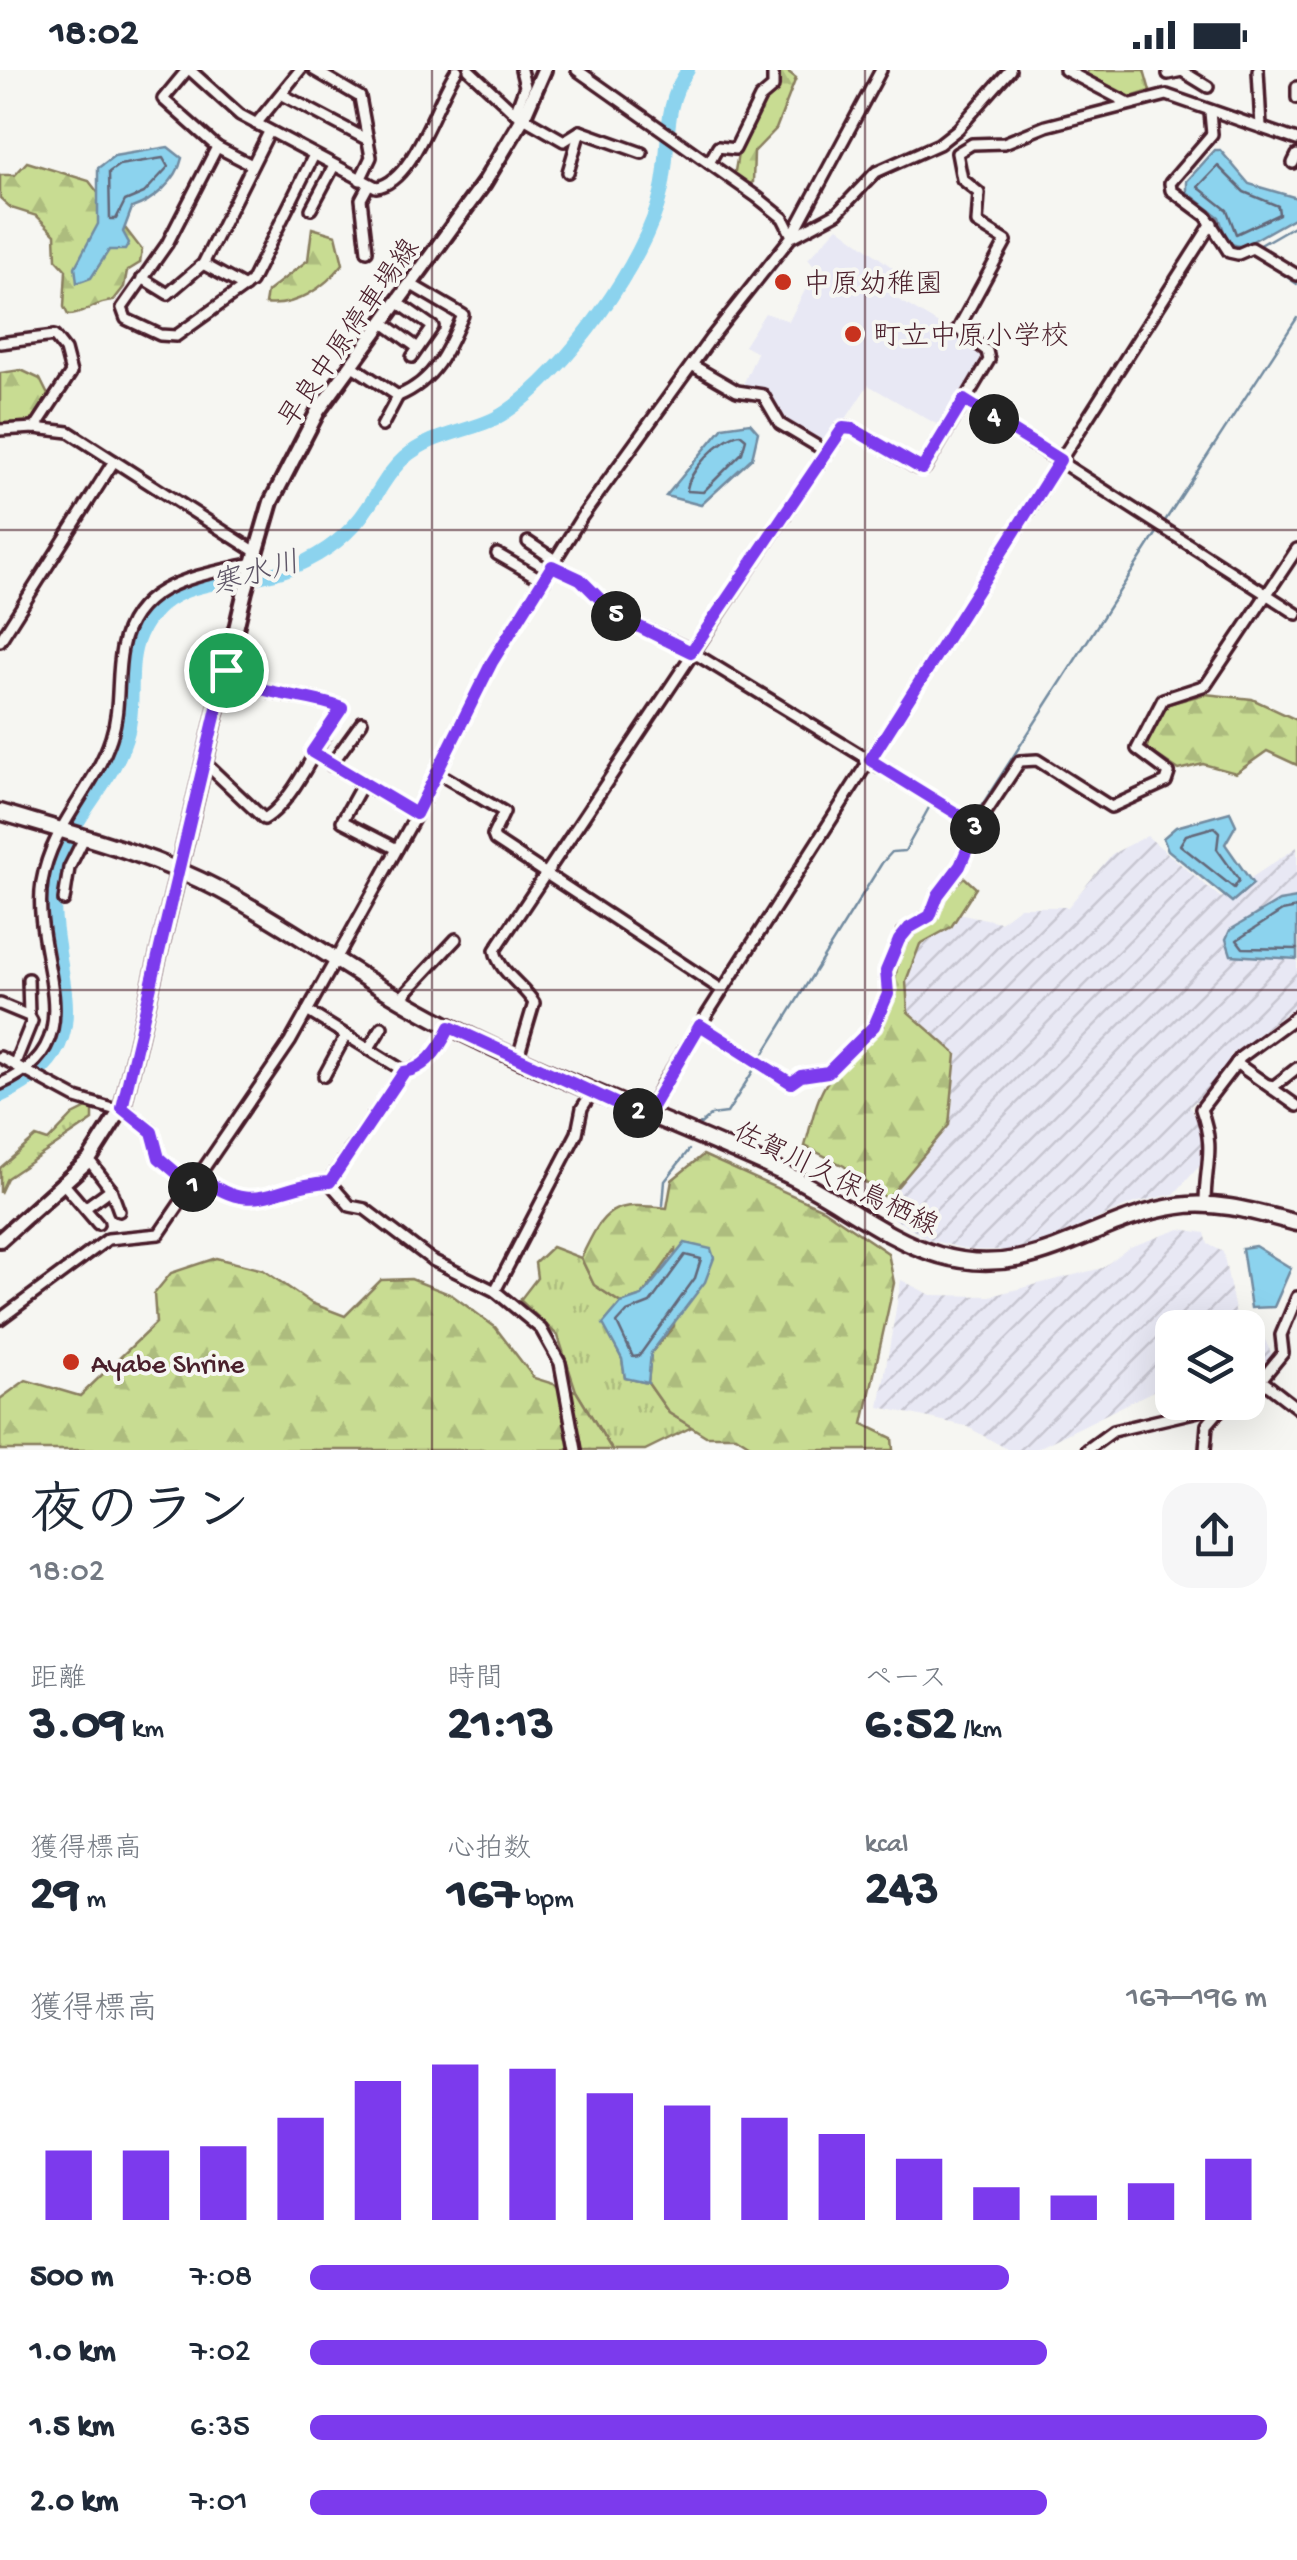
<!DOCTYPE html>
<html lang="ja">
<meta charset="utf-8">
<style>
body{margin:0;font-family:"Gochi Hand","Klee One",sans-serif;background:#f6f6f7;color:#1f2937;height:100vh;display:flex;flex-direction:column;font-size:38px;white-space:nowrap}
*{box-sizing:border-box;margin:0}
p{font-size:32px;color:#747a83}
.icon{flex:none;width:55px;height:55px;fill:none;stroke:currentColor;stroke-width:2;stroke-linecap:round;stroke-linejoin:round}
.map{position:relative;height:1380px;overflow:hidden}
.details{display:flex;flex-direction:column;background:#fff;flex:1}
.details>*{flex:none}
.controls{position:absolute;left:1155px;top:1240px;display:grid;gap:20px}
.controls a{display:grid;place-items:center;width:110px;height:110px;border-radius:20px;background:#fff;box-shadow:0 10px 40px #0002;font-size:50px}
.pin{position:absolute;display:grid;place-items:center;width:85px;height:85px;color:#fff;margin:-42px;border:5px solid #fff;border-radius:50%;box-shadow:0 2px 10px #0007}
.km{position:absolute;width:50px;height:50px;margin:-25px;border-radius:50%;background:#222;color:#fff;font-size:28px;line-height:50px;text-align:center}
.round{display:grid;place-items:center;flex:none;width:105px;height:105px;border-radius:30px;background:#f6f6f7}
.summary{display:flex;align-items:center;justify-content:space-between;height:170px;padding:0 30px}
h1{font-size:55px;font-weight:800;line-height:75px}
.stats{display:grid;grid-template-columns:repeat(3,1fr);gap:15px;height:170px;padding:10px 30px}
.stats div{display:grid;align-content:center}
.stats b{font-size:50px;font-weight:800}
.stats small{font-size:28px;font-weight:400}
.stats p{font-size:28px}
.chart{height:280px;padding:20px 30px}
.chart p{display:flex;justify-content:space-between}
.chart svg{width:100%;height:180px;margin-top:10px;stroke:#7c3aed;stroke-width:6}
ul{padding:0 30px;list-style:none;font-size:32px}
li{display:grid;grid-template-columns:160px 120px 1fr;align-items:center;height:75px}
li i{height:25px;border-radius:12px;background:#7c3aed}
.status{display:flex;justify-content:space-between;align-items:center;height:70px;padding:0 50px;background:#fff;direction:ltr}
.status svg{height:28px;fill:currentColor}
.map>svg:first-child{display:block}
.built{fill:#e8e8f4}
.industrial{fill:url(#industrial-furrows)}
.grass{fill:url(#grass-tufts);stroke:#897e5e;stroke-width:2.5}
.forest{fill:url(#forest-firs);stroke:#897e5e;stroke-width:2.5}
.water{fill:#8cd3ee;stroke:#728ba0;stroke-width:2.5}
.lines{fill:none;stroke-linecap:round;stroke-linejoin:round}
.shore{stroke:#646779;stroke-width:2.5}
.stream{stroke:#728ba0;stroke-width:2.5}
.river{stroke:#8cd3ee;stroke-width:14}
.minor-casing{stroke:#4a1f2b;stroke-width:16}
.secondary-casing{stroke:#4a1f2b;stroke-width:20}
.primary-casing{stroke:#4a1f2b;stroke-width:21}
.minor{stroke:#f6f6f2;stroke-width:9}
.secondary{stroke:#f6f6f2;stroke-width:12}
.primary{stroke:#f6f6f2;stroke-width:14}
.route-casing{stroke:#fff;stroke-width:20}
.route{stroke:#7c3aed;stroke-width:12}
.grid{fill:none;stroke:#4a1f2b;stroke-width:2.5;stroke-opacity:0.55}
.poi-dot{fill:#c8321e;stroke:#f6f6f2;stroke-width:4}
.labels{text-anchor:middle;stroke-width:8;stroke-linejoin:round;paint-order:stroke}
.poi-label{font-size:28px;fill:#4a1f2b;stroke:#f6f6f2;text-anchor:start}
.street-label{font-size:28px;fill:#4a1f2b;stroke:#f6f6f2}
.water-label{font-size:30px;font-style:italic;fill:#5e5566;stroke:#f6f6f2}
</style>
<div class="status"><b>18:02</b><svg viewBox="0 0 49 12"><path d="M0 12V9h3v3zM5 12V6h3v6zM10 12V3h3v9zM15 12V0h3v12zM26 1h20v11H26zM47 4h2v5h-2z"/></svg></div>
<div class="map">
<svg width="1297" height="1380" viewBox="0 0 1297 1380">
<defs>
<pattern id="industrial-furrows" width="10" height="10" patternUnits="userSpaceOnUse" patternTransform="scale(2.5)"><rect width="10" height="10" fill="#e8e8f4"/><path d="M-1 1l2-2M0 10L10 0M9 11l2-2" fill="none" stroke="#c8c7d1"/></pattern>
<pattern id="grass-tufts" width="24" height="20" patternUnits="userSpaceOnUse" patternTransform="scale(2.5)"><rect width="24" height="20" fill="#c8dc92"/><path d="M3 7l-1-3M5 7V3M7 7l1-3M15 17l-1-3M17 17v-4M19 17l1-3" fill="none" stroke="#adbc7e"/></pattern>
<pattern id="forest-firs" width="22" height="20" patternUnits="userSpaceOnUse" patternTransform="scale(2.5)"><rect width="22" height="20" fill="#c8dc92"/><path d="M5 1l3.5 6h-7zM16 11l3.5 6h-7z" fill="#adbc7e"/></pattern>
</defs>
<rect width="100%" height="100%" fill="#f6f6f2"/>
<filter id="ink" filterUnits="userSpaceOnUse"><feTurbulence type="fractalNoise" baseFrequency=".01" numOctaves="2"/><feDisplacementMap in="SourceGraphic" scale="20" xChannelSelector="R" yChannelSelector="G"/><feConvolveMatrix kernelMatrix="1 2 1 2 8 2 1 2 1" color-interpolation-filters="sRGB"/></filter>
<g filter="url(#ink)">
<path class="built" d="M838,157L897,201L889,224L985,282L987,291L945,359L868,315L827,378L783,352L765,320L742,317L757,283L744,276L765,243L789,251L816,199L808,189Z"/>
<g class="industrial">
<path d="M1147,766L1221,828L1297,777V935L1232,984L1215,1014L1190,1036L1206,1070L1205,1090L1174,1124L1134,1133L1025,1180H970L929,1170L882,1141L887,1129L949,1055L956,984L908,942L906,911L920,873L951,857L958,843L1000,852L1020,837H1068L1112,784Z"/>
<path d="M1180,1159L1205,1163L1208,1174L1223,1182L1238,1255H1258L1273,1287L1248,1302V1258H1172V1315H1165L1034,1380H1009L966,1356L879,1337L901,1210L931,1225L990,1226L1102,1198L1130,1177Z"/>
</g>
<g class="grass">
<path d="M1088,0H1144L1150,21L1128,28L1086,7Z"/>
<path d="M93,1035V1050L7,1108L0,1123V1098L36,1067L48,1071L73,1045Z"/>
<path d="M552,1177L581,1188L594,1215L621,1233L604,1254L622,1289L625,1308L648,1313L669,1343L692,1357L645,1380H612L576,1321L558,1266L520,1230L537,1208L535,1193Z"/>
</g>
<g class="forest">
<path d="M777,0H786L796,8L776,59L754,82L753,112L746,116L734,107L739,78Z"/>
<path d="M27,92L89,111L142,180L140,193L127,201L124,217L113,231C93,232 85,245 68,245L64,237L66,200L56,189L55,164L37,146L11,138L0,128V105H15Z"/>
<path d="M312,158L336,165L343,194C325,217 295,238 265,234L267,222L308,190Z"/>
<path d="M21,300L40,309L48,325L32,351L0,354V303Z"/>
<path d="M1205,624L1252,629L1297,650V695L1267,681L1236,703L1203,694L1179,700L1149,680L1146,671L1168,634Z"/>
<path d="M964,807L976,818L951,857L920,874L906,911L908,942L956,984L949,1055L887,1129L844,1096L805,1076C811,1056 816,1026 829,1010C844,990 871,975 882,953C907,908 880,880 937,849L947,824Z"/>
<path d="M703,1085L823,1139L888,1183L894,1213L863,1354L892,1368L893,1380H758L736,1366H706L669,1343L648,1313L651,1283L674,1256L675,1180L642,1226L621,1233L594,1215L581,1188C605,1137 611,1132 667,1138L672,1110Z"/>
<path d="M216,1188L263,1200L311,1233L345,1246L381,1210L411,1209L452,1225L495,1257L534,1308L576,1321L612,1380H0V1329L26,1310L80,1326L156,1253L154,1224L171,1203Z"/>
</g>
<g class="water">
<path d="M168,77L182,88C177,111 153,131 132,138L123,162L129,173L125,180H109L91,208L77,213L75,197L98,154V98L114,86Z"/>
<path d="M1215,80H1220L1249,114L1297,128V146L1242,177L1228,173L1219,147L1187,122V111Z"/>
<path d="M750,353L758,362L752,388L701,435L666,426L723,357Z"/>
<path d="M1230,742L1236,755L1225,774L1253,814L1232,832L1168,780L1163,768L1176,757Z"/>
<path d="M1297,828V889L1231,885L1226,869L1230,860L1279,831Z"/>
<path d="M685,1173L711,1179L714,1188L705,1212L651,1283L648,1313L625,1308L622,1289L603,1254L621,1233L642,1226Z"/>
<path d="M1255,1176L1291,1198L1274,1237L1251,1238L1242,1178Z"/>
</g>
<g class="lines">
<g class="shore">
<path d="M163,88L168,97L144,123L125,131L116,149H110L109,102L119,95Z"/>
<path d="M1218,96L1244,122L1278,136L1279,144L1236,164L1227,140L1198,117Z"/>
<path d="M740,364L746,369L742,383L703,422L687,421C687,402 721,367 740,364Z"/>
<path d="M1214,757L1219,762L1217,779L1239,810L1234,818L1180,775L1186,765Z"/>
<path d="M1297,838L1282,841L1237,870L1243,878L1297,879"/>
<path d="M685,1185L701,1189L695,1208L639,1286L633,1287L617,1253L627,1242L650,1233Z"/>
</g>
<g class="stream">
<path d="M1257,177L1297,154"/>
<path d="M1253,184L1297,214"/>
<path d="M1163,454L1297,248"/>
<path d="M973,749L1158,461"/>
<path d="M697,1057L711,1045L727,1043L882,793L892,782L905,781L931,734L969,756"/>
<path d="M663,1135L665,1111L689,1080"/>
</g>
<path class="river" d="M0,1026C117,972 39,897 57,802C66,749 116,713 128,661C136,629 126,595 140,564C170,499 241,519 293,497C324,484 350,465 368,437C380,420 389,401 404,388C436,360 475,363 506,342C565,303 646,191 661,123C672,79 660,39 688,0"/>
<defs>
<g id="minor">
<path d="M187,0L163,29L217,77L167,174L122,238L126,249L160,265L176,266L251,212L314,85"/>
<path d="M190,0L240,45L376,117C414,113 437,27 457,0"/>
<path d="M314,0L360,27L371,87L360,110"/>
<path d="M469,0L515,43L564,71L580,61L642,83"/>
<path d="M577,0L757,127L783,148L792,166"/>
<path d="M1065,0L1128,33"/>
<path d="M1258,0L1261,57"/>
<path d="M1168,4L1182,1L1208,17"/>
<path d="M1297,17V28"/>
<path d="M281,24L368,70"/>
<path d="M1210,42L1212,64L1170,113L1171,120L1206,146L1229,182L1238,184L1252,178L1297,205"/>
<path d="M515,43L525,16L521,0"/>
<path d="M256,54L300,0"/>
<path d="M217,77L252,95"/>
<path d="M709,93L718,77L735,79L760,28L773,17V0"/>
<path d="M1293,93L1297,85"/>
<path d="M568,102L580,61"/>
<path d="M311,139L334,96"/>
<path d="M794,166L837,143L876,102L939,74L958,59L1010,0"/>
<path d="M367,181L361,129L369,114"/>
<path d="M203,194L245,217"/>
<path d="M142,208L168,224L203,194L269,62"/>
<path d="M397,232L433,257L412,287"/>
<path d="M382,252L418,278"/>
<path d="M0,273L54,266L65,280L71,303L35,358"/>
<path d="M351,295L398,326L382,356"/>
<path d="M692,295L737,321L763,325L780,354L827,382"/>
<path d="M398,326C435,311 448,280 463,245L410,214"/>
<path d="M964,330L1297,544"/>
<path d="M0,360L35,358L69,362L256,482"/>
<path d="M528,472L555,490"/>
<path d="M497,484L544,511"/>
<path d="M552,496L580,509L617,546L684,577L977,756"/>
<path d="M0,571L114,391"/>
<path d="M312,682L416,745"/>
<path d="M204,692L264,749C294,732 320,669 341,638C301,622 261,630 226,600"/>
<path d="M331,695L362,652"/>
<path d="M438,703L504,742L493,765L495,770L722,920"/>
<path d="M362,715L342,751L397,779"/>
<path d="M64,830L69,798L84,768"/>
<path d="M28,909L29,946"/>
<path d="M399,930L456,869"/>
<path d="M0,934L29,946L32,951L15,993"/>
<path d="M307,941L404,1001"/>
<path d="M700,955L791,1013L801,1006L828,1001L875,956L888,925L886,901L903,863L930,845L938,825L960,796L977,756L1020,691L1037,690L1111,737L1166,712L1169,703L1137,679L1163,629L1206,615L1297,479"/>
<path d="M369,978L382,957"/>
<path d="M0,987L76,1028L130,1044L152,1062L159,1088L193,1117"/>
<path d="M518,987L534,933C523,914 499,903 495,880L843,358L853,359L917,398H925L989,290L987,281L958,259L1006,171L977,153L979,123L962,109L957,83L972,74L1004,73L1046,56L1167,25L1297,70"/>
<path d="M1236,993L1297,1036"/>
<path d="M324,1006L346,965"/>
<path d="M0,1014C98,973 30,888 42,812C51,756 94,720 111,668C121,638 116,609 122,578C134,512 200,506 253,493"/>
<path d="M1268,1015L1274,1016L1297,998"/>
<path d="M647,1046L662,1015L1212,153"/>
<path d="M89,1090L111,1119L119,1141"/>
<path d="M200,1106C254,1150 273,1114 329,1112L404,1001C426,999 441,976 450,957"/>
<path d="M62,1112L98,1154"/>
<path d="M329,1112L350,1136L365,1139L432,1190L495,1221L541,1259L560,1293L576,1380"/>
<path d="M1205,1134C1205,1093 1216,1081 1201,1039L1241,987L1297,946"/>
<path d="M85,1138L111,1119"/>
<path d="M495,1221L577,1063L582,1038L591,1024"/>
<path d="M0,1249L108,1169L159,1164L290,972L416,745L492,592L581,448L711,268L792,166L881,0"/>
<path d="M1261,1310L1297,1338"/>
<path d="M1248,1315L1261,1310L1283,1283L1281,1265L1297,1227"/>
<path d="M1087,1380L1113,1361L1224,1335"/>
<path d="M1205,1380L1207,1355L1225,1334"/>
</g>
<path id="secondary" d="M0,1170L89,1090L122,1038L245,521L271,432L318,341L484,113L523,48L544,0"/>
<path id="primary" d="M0,742C74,764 152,784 220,820C298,861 368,915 447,955C557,1011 674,1052 786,1104C837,1128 884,1169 939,1185C1034,1213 1092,1148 1178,1136C1218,1130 1258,1143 1297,1153"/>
</defs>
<use href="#minor" class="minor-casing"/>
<use href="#secondary" class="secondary-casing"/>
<use href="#primary" class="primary-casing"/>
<use href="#minor" class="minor"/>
<use href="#secondary" class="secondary"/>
<use href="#primary" class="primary"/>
</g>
</g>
<g class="lines" filter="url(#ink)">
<defs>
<path id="route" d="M964,330L1060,390L870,690L977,756L960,796L938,825L930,846L909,858L899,870L886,901L888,924L874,956L828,1002L801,1006L791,1013L700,955L646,1047L450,957C441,976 426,999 404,1002L330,1112C273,1114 254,1150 200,1106L193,1117L159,1088L152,1062L122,1038L226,600C261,629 301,622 342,638L312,682L416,744L492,592L552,496L580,509L617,546L691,582L843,358L853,359L922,399Z"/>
</defs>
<use href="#route" class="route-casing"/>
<use href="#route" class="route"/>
</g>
<path class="grid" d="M432,0V1380M865,0V1380M0,460H1297M0,920H1297"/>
<g class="poi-dot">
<circle cx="783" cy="212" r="10"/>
<circle cx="853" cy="264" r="10"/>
<circle cx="71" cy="1292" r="10"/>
</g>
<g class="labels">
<g class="poi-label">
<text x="803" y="222">中原幼稚園</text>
<text x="873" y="274">町立中原小学校</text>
<text x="91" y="1302">Ayabe Shrine</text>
</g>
<g class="street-label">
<text transform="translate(347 262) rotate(-55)" y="10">早良中原停車場線</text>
<text transform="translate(837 1107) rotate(26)" y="10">佐賀川久保鳥栖線</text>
</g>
<g class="water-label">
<text transform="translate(255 502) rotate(-16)" y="10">寒水川</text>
</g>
</g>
</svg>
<div class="controls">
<a><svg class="icon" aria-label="layers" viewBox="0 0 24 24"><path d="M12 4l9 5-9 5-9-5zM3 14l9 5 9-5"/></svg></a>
</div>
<div class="pin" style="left:226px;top:600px;background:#1e9e55"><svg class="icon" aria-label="arrive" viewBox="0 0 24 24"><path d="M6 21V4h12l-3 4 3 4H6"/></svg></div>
<b class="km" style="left:193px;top:1117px">1</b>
<b class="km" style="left:638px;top:1043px">2</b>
<b class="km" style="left:975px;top:759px">3</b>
<b class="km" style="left:994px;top:349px">4</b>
<b class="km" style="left:616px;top:546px">5</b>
</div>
<section class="details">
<div class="summary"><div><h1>夜のラン</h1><p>18:02</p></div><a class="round"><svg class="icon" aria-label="share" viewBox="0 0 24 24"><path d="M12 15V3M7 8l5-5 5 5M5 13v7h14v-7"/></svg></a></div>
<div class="stats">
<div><p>距離</p><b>3.09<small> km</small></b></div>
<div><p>時間</p><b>21:13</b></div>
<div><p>ペース</p><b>6:52<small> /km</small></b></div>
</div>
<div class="stats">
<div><p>獲得標高</p><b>29<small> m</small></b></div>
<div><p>心拍数</p><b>167<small> bpm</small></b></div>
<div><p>kcal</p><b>243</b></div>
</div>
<div class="chart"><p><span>獲得標高</span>167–196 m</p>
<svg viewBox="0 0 160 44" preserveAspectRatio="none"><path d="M5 44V27M15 44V27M25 44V26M35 44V19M45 44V10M55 44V6M65 44V7M75 44V13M85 44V16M95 44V19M105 44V23M115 44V29M125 44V36M135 44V38M145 44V35M155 44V29"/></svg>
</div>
<ul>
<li><b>500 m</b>7:08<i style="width:73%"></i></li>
<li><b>1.0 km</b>7:02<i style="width:77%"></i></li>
<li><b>1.5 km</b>6:35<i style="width:100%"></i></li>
<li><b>2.0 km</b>7:01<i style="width:77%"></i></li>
</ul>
</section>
